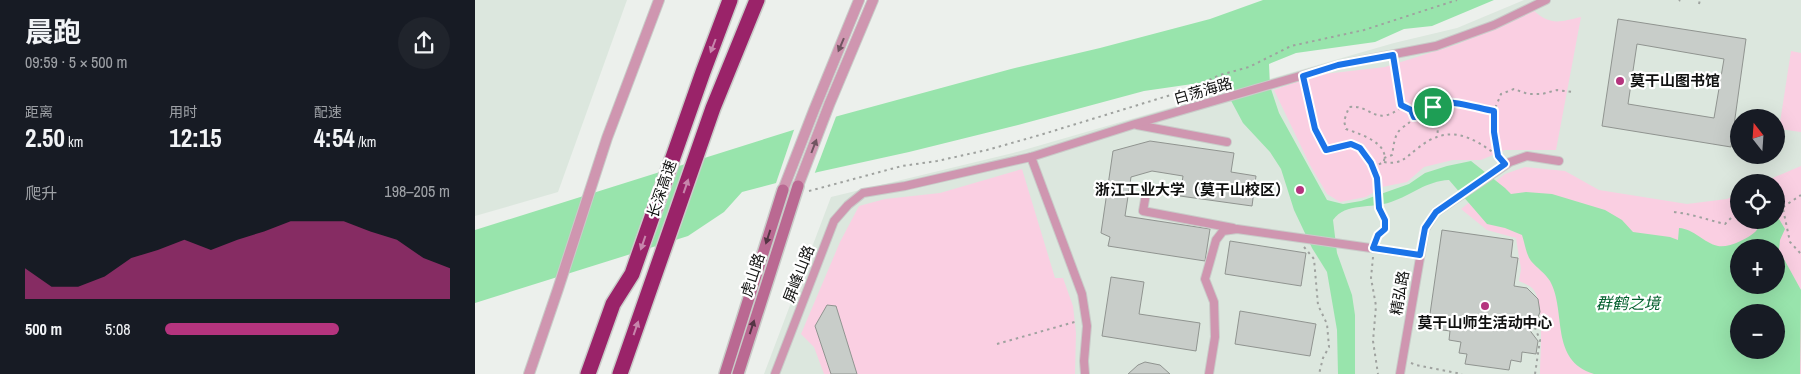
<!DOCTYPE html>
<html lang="zh">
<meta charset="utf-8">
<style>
body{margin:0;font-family:"Archivo Narrow","Noto Sans SC",sans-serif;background:#20242c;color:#f1f3f6;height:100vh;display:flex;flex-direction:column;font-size:19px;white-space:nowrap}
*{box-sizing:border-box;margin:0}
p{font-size:16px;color:#9ea1a6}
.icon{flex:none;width:28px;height:28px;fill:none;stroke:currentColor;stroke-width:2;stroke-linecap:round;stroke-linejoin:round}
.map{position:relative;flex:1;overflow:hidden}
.side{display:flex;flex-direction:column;background:#171b24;width:475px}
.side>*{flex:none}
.needle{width:32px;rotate:343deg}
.fabs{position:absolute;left:1255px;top:109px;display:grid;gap:10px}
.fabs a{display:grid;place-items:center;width:55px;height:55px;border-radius:50%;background:#171b24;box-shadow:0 5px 20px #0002;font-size:25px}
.pin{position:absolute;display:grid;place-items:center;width:42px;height:42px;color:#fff;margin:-21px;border:2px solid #fff;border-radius:50%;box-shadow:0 1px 5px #0007}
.round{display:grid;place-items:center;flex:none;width:52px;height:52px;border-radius:26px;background:#20242c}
.head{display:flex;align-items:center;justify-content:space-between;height:85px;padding:0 25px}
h1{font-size:28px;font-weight:700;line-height:38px}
.stats{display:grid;grid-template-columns:repeat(3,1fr);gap:8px;height:85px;padding:5px 25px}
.stats div{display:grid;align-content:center}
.stats b{font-size:25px;font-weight:700}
.stats small{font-size:14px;font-weight:400}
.stats p{font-size:14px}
.chart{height:140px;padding:10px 25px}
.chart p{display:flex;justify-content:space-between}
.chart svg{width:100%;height:90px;margin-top:5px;fill:#b5347e;opacity:.7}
ul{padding:0 25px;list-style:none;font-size:16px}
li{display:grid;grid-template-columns:80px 60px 1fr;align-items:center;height:38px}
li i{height:12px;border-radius:6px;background:#b5347e}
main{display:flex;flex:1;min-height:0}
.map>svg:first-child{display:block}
.built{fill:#dce7de;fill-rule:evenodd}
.green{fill:#facfe2;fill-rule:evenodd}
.water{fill:#98e4ac;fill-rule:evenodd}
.pier{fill:#ecf0ec}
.building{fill:#c8cdc9;stroke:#909490;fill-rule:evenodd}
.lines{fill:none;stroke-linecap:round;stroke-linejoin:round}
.minor-casing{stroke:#c9ccc9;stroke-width:10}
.tertiary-casing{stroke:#c9ccc9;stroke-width:12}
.secondary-casing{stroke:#c9ccc9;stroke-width:14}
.motorway-casing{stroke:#c9ccc9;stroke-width:18}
.path{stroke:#9fa29f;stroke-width:2;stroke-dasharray:2.5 4;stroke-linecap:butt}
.minor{stroke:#cf96b0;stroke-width:8}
.tertiary{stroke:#cf96b0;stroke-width:10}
.secondary{stroke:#ba6992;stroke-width:11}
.motorway{stroke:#9a2369;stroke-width:15}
.oneway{fill:#705460}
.oneway2{fill:#c786ac}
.oneway3{fill:#543444}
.route-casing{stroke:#fff;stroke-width:10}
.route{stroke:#1a73e8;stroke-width:6}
.poi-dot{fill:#b5347e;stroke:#fff;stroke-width:2}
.labels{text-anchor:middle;stroke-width:4.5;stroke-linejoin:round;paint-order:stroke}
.poi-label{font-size:15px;font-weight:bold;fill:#101110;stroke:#fff;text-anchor:start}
.street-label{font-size:15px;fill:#101110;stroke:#fff}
.water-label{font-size:16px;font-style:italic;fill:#025e2d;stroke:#fff}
</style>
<main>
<section class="side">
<div class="head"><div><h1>晨跑</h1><p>09:59 · 5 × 500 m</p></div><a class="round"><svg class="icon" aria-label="share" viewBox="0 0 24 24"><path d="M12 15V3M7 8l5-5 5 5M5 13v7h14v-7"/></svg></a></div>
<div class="stats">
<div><p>距离</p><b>2.50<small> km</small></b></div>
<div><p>用时</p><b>12:15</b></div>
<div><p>配速</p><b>4:54<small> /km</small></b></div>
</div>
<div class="chart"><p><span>爬升</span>198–205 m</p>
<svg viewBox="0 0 160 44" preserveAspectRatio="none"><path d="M0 44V29L10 38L20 38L30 33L40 24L50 20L60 15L70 20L80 15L90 11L100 6L110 6L120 6L130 11L140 15L150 24L160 29V44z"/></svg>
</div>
<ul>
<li><b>500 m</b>5:08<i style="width:61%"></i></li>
</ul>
</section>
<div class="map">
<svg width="1326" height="374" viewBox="0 0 1326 374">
<rect width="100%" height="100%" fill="#ecf0ec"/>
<g class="built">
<path d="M0,0H152L83,192L0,216Z"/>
<path d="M1049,0H1326V374H289L356,197L538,153L919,43L982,28ZM1264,118H1301V155H1264ZM1264,182H1301V220H1264ZM1264,248H1301V285H1264ZM1264,312H1301V350H1264Z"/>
</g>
<g class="green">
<path d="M1058,10C1076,26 1084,22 1106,17L1081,150H1030L1006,160H978L949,167L932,182L907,187L891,197L865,202L852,194L835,165L799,90L841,75L910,67L983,44Z"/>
<path d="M1316,51L1326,53V132L1304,129Z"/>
<path d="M1326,166V374H1065C1065,356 1070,302 1058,289C1055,285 1048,283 1044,281L1046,269L1041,238L1012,230L986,209L1030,174L1050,167L1090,171L1124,190L1212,204L1252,199L1264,193V220H1301V182H1288ZM1264,248H1301V285H1264ZM1264,312H1301V350H1264Z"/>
<path d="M547,169L580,278H588L598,306L601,333L600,374H349L339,347L326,334L365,242L384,206L410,199L465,193Z"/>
</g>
<path class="water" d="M788,0H1019L957,26L929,29L900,42L821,53L794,64L795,86L804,113L852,200L868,204L886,201L934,184L950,173L972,166L996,161L1030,188L1036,194L1051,192L1077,194L1130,210L1147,220L1158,232L1195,237L1203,240L1204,228C1219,229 1229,243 1243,246C1254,248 1272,239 1280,232C1283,229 1284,226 1289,224C1293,221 1299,220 1304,219L1310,229L1305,240L1304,250L1326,290L1325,374H1119C1074,360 1092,312 1075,281C1070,273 1062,268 1056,261C1051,254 1050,244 1047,235L1030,228L1012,224L974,180C951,181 937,195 916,202C896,209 871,202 858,220L862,253L877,295L880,315V374H863L862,330L852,272L837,248L819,210L806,169L795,152L768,123L745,80L669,91L543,125L434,152L343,172L267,192L249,212L213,236L0,303V230L363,116L536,69L625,48L735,19ZM1264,248H1301V285H1264ZM1264,312H1301V350H1264Z"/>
<path class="pier" d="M362,114L339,175L300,186L320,127Z"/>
<g class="building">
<path d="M1143,19L1271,39L1256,147L1127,126ZM1162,44L1249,59L1239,118L1153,104Z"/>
<path d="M675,141L759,153L756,172L781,176L777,206L705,196L708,176L677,171L656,177L650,216L735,229L730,261L633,246L635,237L626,233L638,151Z"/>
<path d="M967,230L1038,240L1036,257L1043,258L1039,286L1052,288L1063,299L1065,312L1061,322L1053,328L1063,341L1061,354L1047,352L1046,362L1036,360L1034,370L990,364L992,354L984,353L986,342L974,340L975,331L953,328Z"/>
<path d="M755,241L831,253L826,286L750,274Z"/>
<path d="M636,277L669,282L664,314L725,323L721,351L627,336Z"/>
<path d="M352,305L361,306L382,374H356L340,326Z"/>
<path d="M765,311L841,324L835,356L760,344Z"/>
<path d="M670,362L685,365L695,374H653L663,365Z"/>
</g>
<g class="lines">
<defs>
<g id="minor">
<path d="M662,125L752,142"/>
<path d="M556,157L607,294L612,326L609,361L610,374"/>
<path d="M672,188L668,211L758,228"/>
<path d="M300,374L359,221L373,205L388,193L430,186L556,157L660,124L863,65L961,46L1019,25L1071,0"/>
<path d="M734,374L740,337L739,302L730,279L741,240L748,231L762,229L945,255"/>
<path d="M925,374L950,229L961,212L1035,162L1052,156L1084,161"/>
</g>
<g id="tertiary">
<path d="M323,186L354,105L398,0"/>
<path d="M308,190L339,110L384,0"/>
<path d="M54,374L83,289L132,138L184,0"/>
</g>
<g id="secondary">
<path d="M250,374L308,190"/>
<path d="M263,374L323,186"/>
</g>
<g id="motorway">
<path d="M113,374L138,304L157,274L228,72L255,0"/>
<path d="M145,374L238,108L282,0"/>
</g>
</defs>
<use href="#minor" class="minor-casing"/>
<use href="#tertiary" class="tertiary-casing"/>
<use href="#secondary" class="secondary-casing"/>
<use href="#motorway" class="motorway-casing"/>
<g class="path">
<path d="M1204,1L1205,0"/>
<path d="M1224,4L1225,0"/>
<path d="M830,84L833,104L840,129L851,150L875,144L885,148L896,163L902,178L904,208L910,220V229L903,235L901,241"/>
<path d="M954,113C957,122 965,125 962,136"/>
<path d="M939,117C944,116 950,115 954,112C959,109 961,105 967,103C978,99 1005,109 1018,111"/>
<path d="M909,158L917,155C919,145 919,134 927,128C932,124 935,123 939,117L937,110L927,105"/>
<path d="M1025,158L1023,156L1019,132V111L1026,94L1039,89L1053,94H1067L1082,90L1098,92"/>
<path d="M909,162C926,165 930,158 943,148C973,124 995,135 1023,156"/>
<path d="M898,167L909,162C909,159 910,156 909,153C905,140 882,133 871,129L869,121L874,107C897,104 899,128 927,107L919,63"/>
<path d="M334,191L427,166L462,161L512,150L565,135L712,90L745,75L774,67L816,46L889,30L982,0"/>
<path d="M1301,200L1307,204L1315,242L1326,254"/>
<path d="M1308,207L1326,195"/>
<path d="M1199,212C1217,214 1233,220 1250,224L1264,210"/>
<path d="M829,247L839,259L843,305L852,324L854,347L848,358L844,374"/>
<path d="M898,257L896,278L901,306L898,341L903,374"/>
<path d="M522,344L603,321"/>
<path d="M936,363L941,365L987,374"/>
<path d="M1060,374L1065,340L1060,328L1068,313"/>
</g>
<use href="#minor" class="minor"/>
<use href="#tertiary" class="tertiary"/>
<use href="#secondary" class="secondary"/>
<use href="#motorway" class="motorway"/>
</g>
<defs><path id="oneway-solid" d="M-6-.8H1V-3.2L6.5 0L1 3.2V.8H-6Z" transform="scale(1.25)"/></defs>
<g class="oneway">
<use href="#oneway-solid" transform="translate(366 45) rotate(113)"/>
<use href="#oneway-solid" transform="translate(339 146) rotate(-69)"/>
</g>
<g class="oneway2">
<use href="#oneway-solid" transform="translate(238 46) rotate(111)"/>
<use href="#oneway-solid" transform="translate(211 186) rotate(-71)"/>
<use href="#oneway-solid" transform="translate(168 243) rotate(109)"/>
<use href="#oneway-solid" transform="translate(161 328) rotate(-71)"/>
</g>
<g class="oneway3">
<use href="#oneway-solid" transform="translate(293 237) rotate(108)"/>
<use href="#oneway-solid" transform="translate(277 327) rotate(-72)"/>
</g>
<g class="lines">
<defs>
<path id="route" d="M918,55L926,105L936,110L939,117C944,116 950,115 954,112C959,109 961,105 967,103C978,100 1006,109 1019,111V132L1023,156L1030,164L961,212L950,228L945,255L898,248L903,235L910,229V220L904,208L902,178L896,163L885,148L876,144L851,150L840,129L828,76L863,65Z"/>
</defs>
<use href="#route" class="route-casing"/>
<use href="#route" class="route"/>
</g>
<g class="poi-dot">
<circle cx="1145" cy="81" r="5"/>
<circle cx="825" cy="190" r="5"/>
<circle cx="1010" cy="306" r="5"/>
</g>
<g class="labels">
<g class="poi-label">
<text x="1155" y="86">莫干山图书馆</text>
<text x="815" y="195" text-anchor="end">浙江工业大学（莫干山校区）</text>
<text x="1010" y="328" text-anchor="middle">莫干山师生活动中心</text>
</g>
<g class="street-label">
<text transform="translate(728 91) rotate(-16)" y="5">白荡海路</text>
<text transform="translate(187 189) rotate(-71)" y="5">长深高速</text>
<text transform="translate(324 274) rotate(-69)" y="5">屏峰山路</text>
<text transform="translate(278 275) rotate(-72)" y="5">虎山路</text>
<text transform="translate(925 293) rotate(-80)" y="5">精弘路</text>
</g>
<g class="water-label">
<text x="1153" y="309">群鹤之境</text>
</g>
</g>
</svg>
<div class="fabs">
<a><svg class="needle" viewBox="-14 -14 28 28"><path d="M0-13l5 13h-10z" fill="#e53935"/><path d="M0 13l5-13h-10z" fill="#9ea1a6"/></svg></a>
<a><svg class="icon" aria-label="locate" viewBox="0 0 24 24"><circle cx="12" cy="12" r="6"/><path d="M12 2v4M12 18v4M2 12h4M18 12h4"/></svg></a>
<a>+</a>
<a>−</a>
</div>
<div class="pin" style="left:958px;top:107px;background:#1e9e55"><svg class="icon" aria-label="arrive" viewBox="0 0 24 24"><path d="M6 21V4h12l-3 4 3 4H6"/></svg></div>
</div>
</main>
